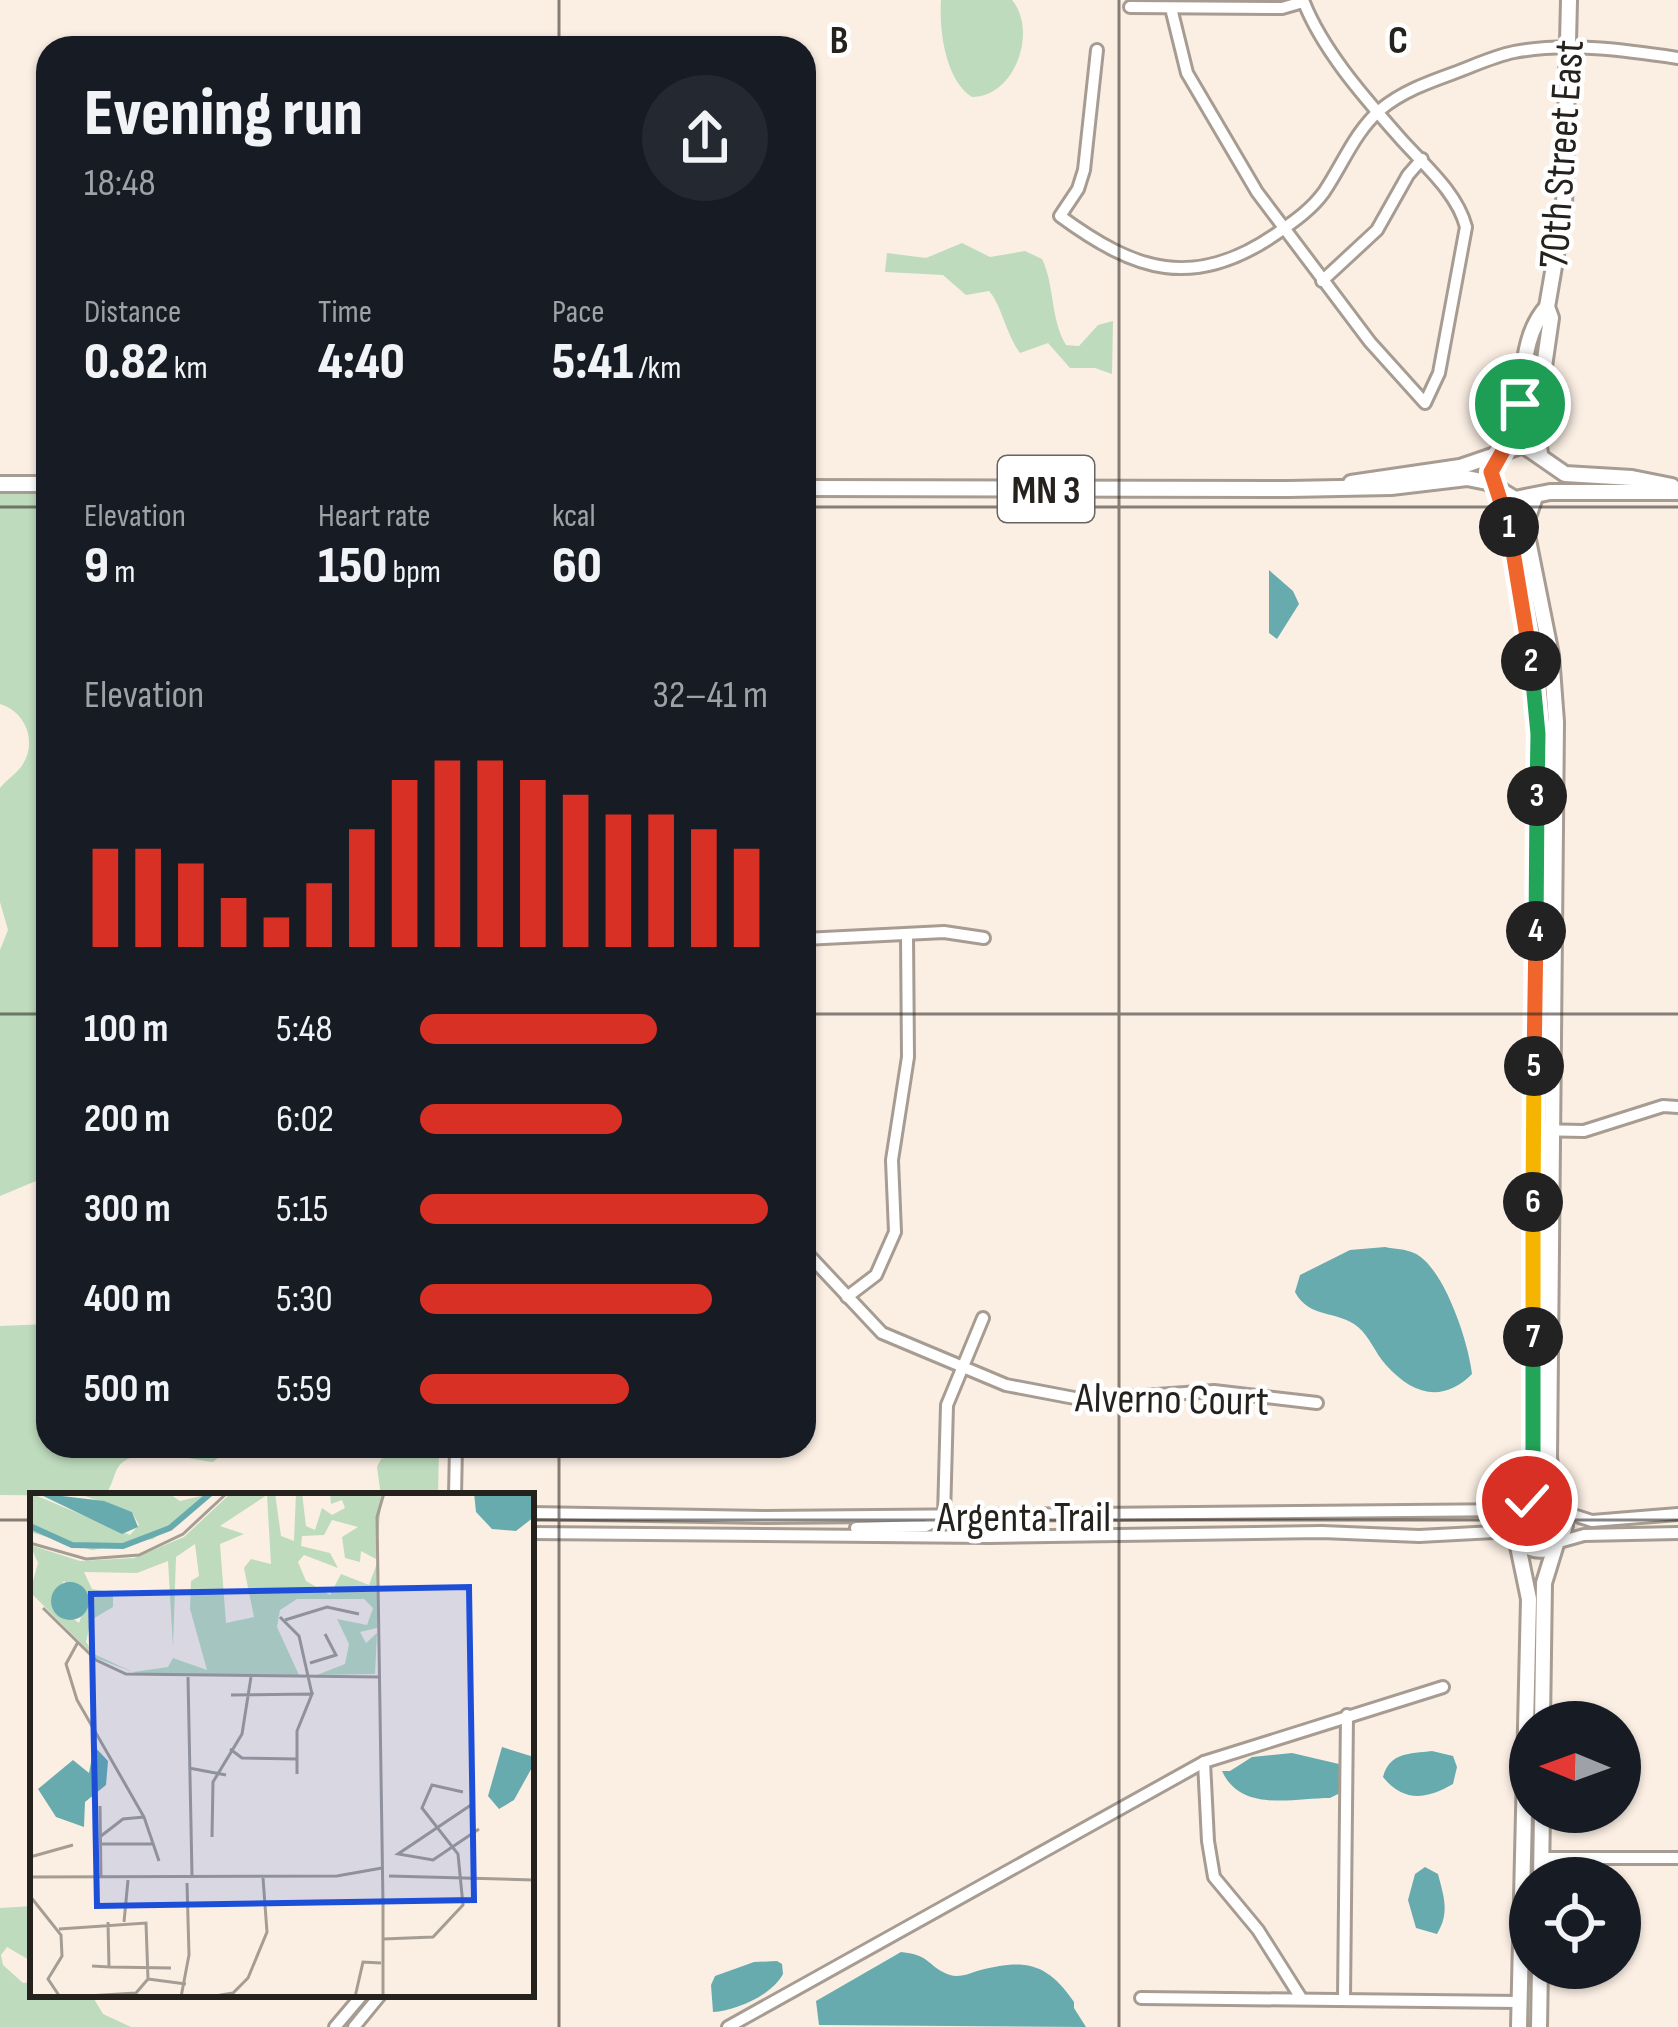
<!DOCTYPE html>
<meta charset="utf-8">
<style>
body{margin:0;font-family:"Sofia Sans Condensed",sans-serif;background:#242831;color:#f1f3f6;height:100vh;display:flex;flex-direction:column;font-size:45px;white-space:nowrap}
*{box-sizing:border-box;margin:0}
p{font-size:39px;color:#9ea1a6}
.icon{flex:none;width:66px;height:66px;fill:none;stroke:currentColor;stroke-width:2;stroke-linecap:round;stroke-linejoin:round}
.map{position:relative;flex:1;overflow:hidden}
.panel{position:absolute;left:36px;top:36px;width:780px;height:1422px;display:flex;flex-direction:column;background:#171b24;border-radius:36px;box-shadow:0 3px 9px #0004}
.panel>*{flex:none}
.needle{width:78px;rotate:271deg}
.buttons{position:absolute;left:1509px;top:1701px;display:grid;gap:24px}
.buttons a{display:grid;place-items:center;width:132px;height:132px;border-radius:50%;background:#171b24;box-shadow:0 3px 9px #0004;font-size:60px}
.pin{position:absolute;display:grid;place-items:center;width:102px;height:102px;color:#fff;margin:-51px;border:6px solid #fff;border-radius:50%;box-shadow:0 3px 12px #0007}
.km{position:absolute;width:60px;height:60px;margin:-30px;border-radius:50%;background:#222;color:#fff;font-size:33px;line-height:60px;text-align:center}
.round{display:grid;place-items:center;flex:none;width:126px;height:126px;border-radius:63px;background:#242831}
.head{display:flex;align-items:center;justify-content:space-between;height:204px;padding:0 48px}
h1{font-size:66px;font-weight:800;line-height:90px}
.stats{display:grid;grid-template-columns:repeat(3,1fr);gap:18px;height:204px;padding:12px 48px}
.stats div{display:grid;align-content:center}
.stats b{font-size:51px;font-weight:800}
.stats small{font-size:33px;font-weight:400}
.stats p{font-size:33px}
.chart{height:336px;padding:24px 48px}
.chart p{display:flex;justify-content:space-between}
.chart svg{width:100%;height:216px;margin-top:12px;stroke:#d93025;stroke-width:6}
ul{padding:0 48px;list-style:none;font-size:39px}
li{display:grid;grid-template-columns:192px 144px 1fr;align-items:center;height:90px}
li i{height:30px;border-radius:15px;background:#d93025}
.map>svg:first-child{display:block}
.green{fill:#bedbbd}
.water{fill:#68abaf}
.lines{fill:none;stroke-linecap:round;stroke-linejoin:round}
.minor-casing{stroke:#a79c92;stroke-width:16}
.major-casing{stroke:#a79c92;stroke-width:20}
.minor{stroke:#fff;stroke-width:10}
.major{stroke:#fff;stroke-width:14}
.split-1-casing{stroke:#fff;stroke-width:24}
.split-2-casing{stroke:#fff;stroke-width:24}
.split-3-casing{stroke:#fff;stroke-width:24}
.split-4-casing{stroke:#fff;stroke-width:24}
.split-5-casing{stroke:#fff;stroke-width:24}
.split-6-casing{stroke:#fff;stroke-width:24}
.split-7-casing{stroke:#fff;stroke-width:24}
.split-8-casing{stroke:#fff;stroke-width:24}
.split-9-casing{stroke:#fff;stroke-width:24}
.split-1{stroke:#f0652b;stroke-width:15}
.split-2{stroke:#f0652b;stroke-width:15}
.split-3{stroke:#22a559;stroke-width:15}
.split-4{stroke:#22a559;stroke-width:15}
.split-5{stroke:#f0652b;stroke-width:15}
.split-6{stroke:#f5b400;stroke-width:15}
.split-7{stroke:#f5b400;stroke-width:15}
.split-8{stroke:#22a559;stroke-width:15}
.split-9{stroke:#f5b400;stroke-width:15}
.grid{fill:none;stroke:#25211d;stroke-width:3;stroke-opacity:0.55}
.labels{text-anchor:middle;stroke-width:9;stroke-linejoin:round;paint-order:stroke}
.shield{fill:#fff;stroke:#666461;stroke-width:3}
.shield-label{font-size:39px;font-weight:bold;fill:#25211d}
.street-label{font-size:42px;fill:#25211d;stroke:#fff}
.inset-river{fill:none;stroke:#68abaf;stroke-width:6}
.inset-road{fill:none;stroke:#a59d94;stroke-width:3}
.view{fill:#1d4ed8;fill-opacity:0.15;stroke:#1d4ed8;stroke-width:6}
.inset-edge{fill:none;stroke:#25211d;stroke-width:6}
.grid-label{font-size:39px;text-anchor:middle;font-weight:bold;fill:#25211d;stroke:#fff;stroke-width:9;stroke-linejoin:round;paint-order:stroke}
</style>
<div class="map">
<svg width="1678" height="2027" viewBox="0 0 1678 2027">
<rect width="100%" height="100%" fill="#fbefe4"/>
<g class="green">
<path d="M941,0H1012C1038,31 1015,97 972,97C945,80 939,30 941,0Z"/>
<path d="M962,243L990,257L1025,251L1042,259C1055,286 1050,318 1066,345L1079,346L1098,325L1113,321L1112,374L1095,368H1070L1048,343L1020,353C1006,334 1001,304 989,291L966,295L943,275L885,272L887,253L926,258Z"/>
<path d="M0,491H48V1176L0,1196V950L8,930L0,902V788C6,780 15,775 21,767C38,744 27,712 0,704Z"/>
<path d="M48,1324V1446H232L213,1462C187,1460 148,1444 123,1462C113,1469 114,1486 104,1496L0,1495V1326Z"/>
<path d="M420,1446H439L438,1496H381L377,1467L381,1459Z"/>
<path d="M33,1906V1967L31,1961L7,1947L1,1955L3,1965L23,1983L33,1982V1994H91L103,2014L131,2027H0V1908Z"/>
</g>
<g class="water">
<path d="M1269,570L1293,591L1299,604L1277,639L1269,633Z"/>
<path d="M1385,1247C1394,1249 1406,1249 1414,1253C1444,1266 1469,1344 1472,1374C1442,1404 1412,1394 1386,1365C1375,1353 1370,1337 1358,1327C1338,1310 1309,1319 1295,1292L1300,1275L1350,1250Z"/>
<path d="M1432,1751L1453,1756L1457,1767L1453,1784C1427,1799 1404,1803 1383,1777C1390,1752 1409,1754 1432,1751Z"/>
<path d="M1292,1753L1339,1764L1343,1774L1340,1793L1330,1798C1293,1798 1241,1813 1222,1771H1230L1252,1757Z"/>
<path d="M1425,1867L1438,1874C1444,1897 1450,1913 1437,1934L1416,1928L1408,1900L1415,1874Z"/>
<path d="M901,1952C932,1955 927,1967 950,1975C959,1978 968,1974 977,1971C1023,1959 1046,1961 1074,2002V2008L1086,2027L819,2025L816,2001Z"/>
<path d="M777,1961L782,1964L783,1974C772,1995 737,2010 713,2012L711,1985L715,1976L754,1962Z"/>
</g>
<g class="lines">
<defs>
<g id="minor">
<path d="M1130,7L1282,8L1303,2"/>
<path d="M1171,8L1187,73L1257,192L1370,342L1425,403L1439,373L1466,227C1457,192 1423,164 1400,138C1365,98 1322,50 1303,0"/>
<path d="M1097,50L1084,170L1078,189L1060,216C1135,271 1193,291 1276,234C1293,222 1311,210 1324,192C1343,164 1354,133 1380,110C1401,92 1429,82 1454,73C1473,66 1494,56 1514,52C1567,42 1626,50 1678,58"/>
<path d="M1322,281L1377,230L1408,175L1422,159"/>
<path d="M804,939L944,932L984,938"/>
<path d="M1534,1130L1584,1131L1663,1106L1678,1107"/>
<path d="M804,1250L882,1333L1006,1385L1085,1400L1214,1391L1317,1403"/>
<path d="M847,1297L876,1275L895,1232L892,1160L908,1057L907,935"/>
<path d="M455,1496L456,1446"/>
<path d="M1561,1511L1592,1521L1678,1514"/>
<path d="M531,1513L765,1517L1517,1510"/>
<path d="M856,1528L926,1526L944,1516L947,1405L983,1318"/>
<path d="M531,1533L989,1537L1322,1532L1419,1536L1513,1531"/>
<path d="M1559,1542L1584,1535L1678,1533"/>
<path d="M1204,1762L1208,1841L1214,1877L1258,1930L1301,1998"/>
<path d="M1541,1858H1678"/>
<path d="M1141,1998L1519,2002"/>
<path d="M1344,1998L1347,1715"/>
<path d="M335,2027L363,1994"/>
<path d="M354,2027L381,1994"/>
<path d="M728,2027L1204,1762L1443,1687"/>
</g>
<g id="major">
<path d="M1505,449C1530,407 1513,344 1547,307"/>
<path d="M1540,454L1536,422L1551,318L1547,307L1564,208L1569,0"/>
<path d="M1351,483L1460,467L1498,454"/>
<path d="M0,484H48"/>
<path d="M1495,487L1491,472L1498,454L1523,445L1565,474L1632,478L1672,486"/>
<path d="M804,488L1289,489L1391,487L1467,478L1487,482L1515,499L1550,492H1678"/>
<path d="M1500,493L1520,581L1537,733L1534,1461L1527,1501"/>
<path d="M1516,1538C1535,1558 1559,1552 1565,1525L1557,1506L1549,1458L1556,722L1551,655L1525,525L1535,497"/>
<path d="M1542,1722L1544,1583L1556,1544"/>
<path d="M1541,1878L1542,1812"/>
<path d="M1519,2027L1529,1599L1513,1522C1519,1500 1538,1493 1557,1506"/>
<path d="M1539,2027L1540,1968"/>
</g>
</defs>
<use href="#minor" class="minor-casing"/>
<use href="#major" class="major-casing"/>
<use href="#minor" class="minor"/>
<use href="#major" class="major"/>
</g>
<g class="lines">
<defs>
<path id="split-1" d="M1509,527L1491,472L1516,428L1520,404"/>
<path id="split-2" d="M1509,527L1531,661"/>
<path id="split-3" d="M1531,661L1538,734L1537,796"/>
<path id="split-4" d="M1536,931L1537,796"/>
<path id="split-5" d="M1534,1066L1536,931"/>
<path id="split-6" d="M1533,1202L1534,1066"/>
<path id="split-7" d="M1533,1337V1202"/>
<path id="split-8" d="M1533,1337V1472"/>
<path id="split-9" d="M1527,1501L1533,1472"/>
</defs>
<use href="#split-1" class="split-1-casing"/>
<use href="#split-2" class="split-2-casing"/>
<use href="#split-3" class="split-3-casing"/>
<use href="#split-4" class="split-4-casing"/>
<use href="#split-5" class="split-5-casing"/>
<use href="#split-6" class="split-6-casing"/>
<use href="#split-7" class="split-7-casing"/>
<use href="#split-8" class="split-8-casing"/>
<use href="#split-9" class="split-9-casing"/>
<use href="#split-1" class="split-1"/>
<use href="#split-2" class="split-2"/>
<use href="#split-3" class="split-3"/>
<use href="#split-4" class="split-4"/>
<use href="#split-5" class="split-5"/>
<use href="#split-6" class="split-6"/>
<use href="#split-7" class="split-7"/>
<use href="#split-8" class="split-8"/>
<use href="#split-9" class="split-9"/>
</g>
<path class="grid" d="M559,0V48M1119,0V2027M0,507H48M804,507H1678M0,1014H48M804,1014H1678M559,1446V2027M0,1520H33M531,1520H1678"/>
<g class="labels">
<rect class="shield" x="998" y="456" width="96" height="66" rx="9"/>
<g class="shield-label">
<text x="1046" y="503">MN 3</text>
</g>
<g class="street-label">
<text transform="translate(1560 154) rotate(-86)" y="15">70th Street East</text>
<text transform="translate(1172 1398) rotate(1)" y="15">Alverno Court</text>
<text x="1024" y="1531">Argenta Trail</text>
</g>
</g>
<g transform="translate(30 1493)">
<rect width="504" height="504" fill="#fbefe4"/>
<path d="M0,0L100,42L109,32L102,19L46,0H152L141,2L150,8L183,0L123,46L62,57L0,39ZM201,0H245L251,43L264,48L266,0H272L276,33L285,37L292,15L302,22L315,15L312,7L301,11L300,0H352L346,66L331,58L330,69L315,65L312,44L328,34L302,27L294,42L272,43L271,53L300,60L308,75L274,62L268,69L276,88L300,102L311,81L339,92L347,70V135L330,139L336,150L347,140L345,181L287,182L315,171L319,151L307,126L337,132L343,115L334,106H267L250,117L247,134L269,182L108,181L66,165L0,99L8,70L0,52L50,68L104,65L154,44ZM237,2L241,71L221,66L214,75L224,124L196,130L190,51L214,41L190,33ZM165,51L169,83L161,88L160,116L177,177L143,165L138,174L103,179L66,162L56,149L61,127L83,114V100L62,96L54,79L107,80L138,68L143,154L146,64ZM34,88L57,106L49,130L21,108Z" fill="#bedbbd" fill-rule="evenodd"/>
<path d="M7,0L74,8L102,19L108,34L92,41ZM444,0H504V24L486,38L462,36L446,19ZM21 108a19 19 0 1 1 38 0a19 19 0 1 1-38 0ZM64,253L78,268L76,292L55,309L54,334L26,324L8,296L43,267L59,280ZM472,254L504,264V271L484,307L469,316L458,303Z" fill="#68abaf"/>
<path class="inset-river" d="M0,33L42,52L93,53L140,35L181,0"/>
<path class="inset-road" d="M0,50L56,66L109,62L153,41L197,0M13,115L66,167L96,181L350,184M250,124L269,143L282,201M255,127L297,114L329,121M48,149L36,171L47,207L114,324L129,368M280,170L306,162L295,141M158,184L162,382M201,202L282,201L267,238V281M200,256L212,265L267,266M159,275L196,282M441,312L368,361L403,367L449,336M70,313L71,384M71,343L93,326L114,324M182,344L183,289L212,241L221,184M71,351H124M0,364L43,352M359,383L504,387M0,384L307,383L352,375M0,403L31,442L32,463L18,486L30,504M353,409V504M353,410L347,24L354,0M94,429L98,387M29,436L116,430L118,486M353,446L403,444L433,412L428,361L392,315L402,292L433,299M62,473L79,474L78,429M79,474L141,475M118,486L156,491M41,504L106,500L118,486M151,504L159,462L157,390M179,504L203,500L218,485L237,439L233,385M325,504L333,469L351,470"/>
<path class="view" d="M439,94L444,407L67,413L61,101Z"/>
<rect width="504" height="504" class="inset-edge"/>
</g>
<g class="grid-label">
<text x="839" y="53">B</text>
<text x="1398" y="53">C</text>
</g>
</svg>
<div class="buttons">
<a><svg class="needle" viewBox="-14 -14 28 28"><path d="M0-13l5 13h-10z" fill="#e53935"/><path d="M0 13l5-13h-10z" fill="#9ea1a6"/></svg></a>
<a><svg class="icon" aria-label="locate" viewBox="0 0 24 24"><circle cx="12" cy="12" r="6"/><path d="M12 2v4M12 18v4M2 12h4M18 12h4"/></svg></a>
</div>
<div class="pin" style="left:1520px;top:404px;background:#1e9e55"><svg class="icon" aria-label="arrive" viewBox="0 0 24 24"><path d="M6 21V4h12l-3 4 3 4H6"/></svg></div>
<div class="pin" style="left:1527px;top:1501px;background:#d93025"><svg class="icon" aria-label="check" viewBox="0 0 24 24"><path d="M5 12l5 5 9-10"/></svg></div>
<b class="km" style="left:1509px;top:527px">1</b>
<b class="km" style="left:1531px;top:661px">2</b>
<b class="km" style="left:1537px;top:796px">3</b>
<b class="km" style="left:1536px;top:931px">4</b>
<b class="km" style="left:1534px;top:1066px">5</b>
<b class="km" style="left:1533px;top:1202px">6</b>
<b class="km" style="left:1533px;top:1337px">7</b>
<section class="panel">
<div class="head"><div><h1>Evening run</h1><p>18:48</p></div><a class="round"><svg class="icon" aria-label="share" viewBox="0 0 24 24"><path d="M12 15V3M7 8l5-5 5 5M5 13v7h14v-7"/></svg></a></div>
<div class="stats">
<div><p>Distance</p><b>0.82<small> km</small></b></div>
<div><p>Time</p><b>4:40</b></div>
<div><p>Pace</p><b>5:41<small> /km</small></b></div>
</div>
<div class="stats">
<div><p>Elevation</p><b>9<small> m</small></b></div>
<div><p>Heart rate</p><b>150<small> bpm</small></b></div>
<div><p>kcal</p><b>60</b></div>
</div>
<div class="chart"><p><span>Elevation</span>32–41 m</p>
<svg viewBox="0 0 160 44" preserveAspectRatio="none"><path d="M5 44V24M15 44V24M25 44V27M35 44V34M45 44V38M55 44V31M65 44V20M75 44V10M85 44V6M95 44V6M105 44V10M115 44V13M125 44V17M135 44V17M145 44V20M155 44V24"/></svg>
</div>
<ul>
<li><b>100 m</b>5:48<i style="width:68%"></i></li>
<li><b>200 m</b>6:02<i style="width:58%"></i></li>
<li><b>300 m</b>5:15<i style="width:100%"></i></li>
<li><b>400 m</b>5:30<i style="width:84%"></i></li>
<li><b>500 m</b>5:59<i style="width:60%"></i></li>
</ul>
</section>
</div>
